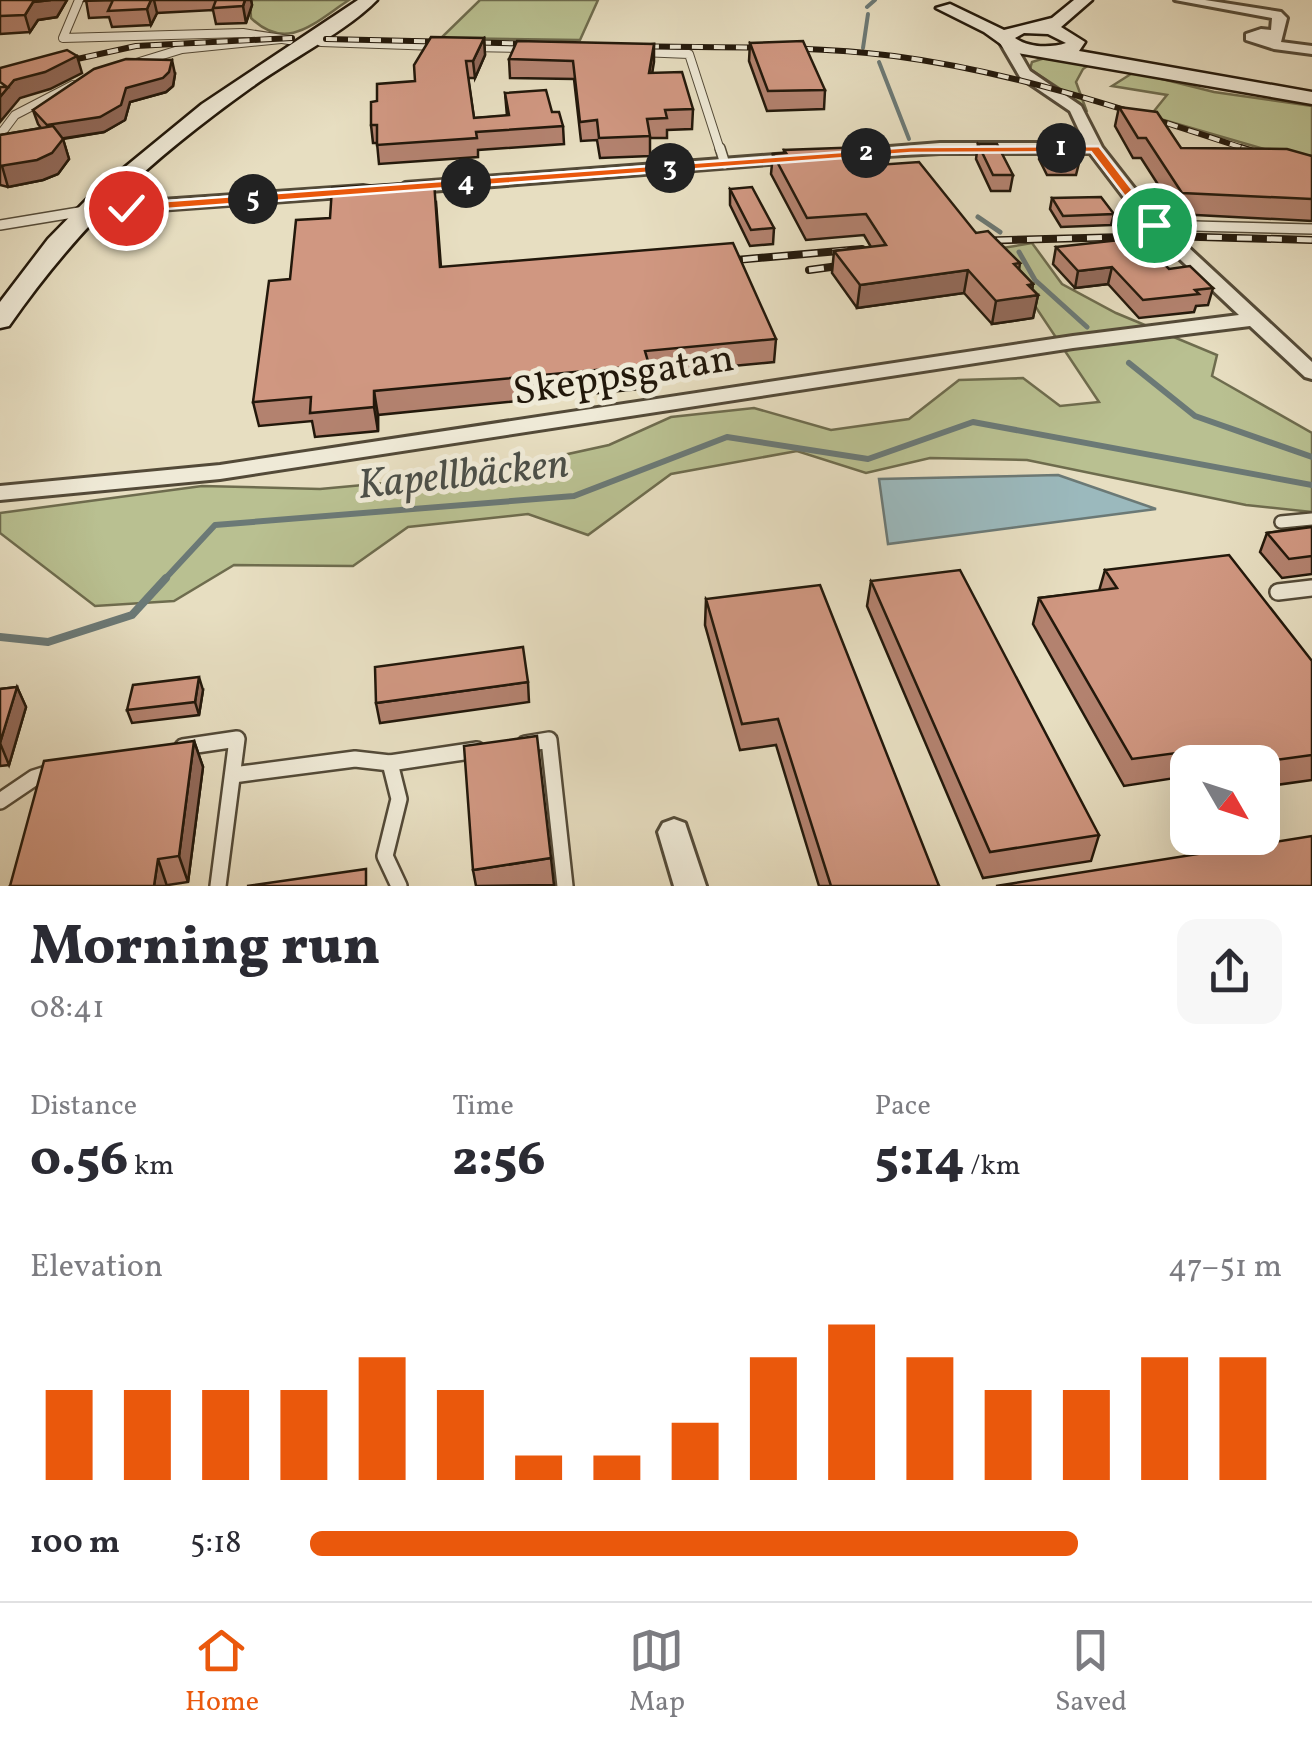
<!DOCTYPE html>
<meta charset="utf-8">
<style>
body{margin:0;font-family:Vollkorn,serif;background:#f7f7f7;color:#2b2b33;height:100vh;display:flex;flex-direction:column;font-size:38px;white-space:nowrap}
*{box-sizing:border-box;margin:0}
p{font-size:32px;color:#7c7c81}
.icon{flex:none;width:55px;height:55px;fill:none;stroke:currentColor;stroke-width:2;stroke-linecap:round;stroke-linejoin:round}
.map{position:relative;height:886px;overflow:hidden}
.sheet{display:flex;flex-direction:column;background:#fff;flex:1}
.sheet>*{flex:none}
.needle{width:65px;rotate:129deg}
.controls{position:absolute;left:1170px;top:745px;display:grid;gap:20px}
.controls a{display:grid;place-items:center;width:110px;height:110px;border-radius:20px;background:#fff;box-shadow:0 10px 40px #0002;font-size:50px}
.pin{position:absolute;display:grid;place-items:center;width:85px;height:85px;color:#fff;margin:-42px;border:5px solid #fff;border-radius:50%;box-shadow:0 2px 10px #0007}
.km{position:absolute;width:50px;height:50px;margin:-25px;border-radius:50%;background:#222;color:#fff;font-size:28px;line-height:50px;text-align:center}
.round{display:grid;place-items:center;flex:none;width:105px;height:105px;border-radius:20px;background:#f7f7f7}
.overview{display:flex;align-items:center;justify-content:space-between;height:170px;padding:0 30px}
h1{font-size:55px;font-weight:800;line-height:75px}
.figures{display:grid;grid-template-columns:repeat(3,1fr);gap:15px;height:170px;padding:10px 30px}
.figures div{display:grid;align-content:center}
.figures b{font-size:50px;font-weight:800}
.figures small{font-size:28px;font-weight:400}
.figures p{font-size:28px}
.chart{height:280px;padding:20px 30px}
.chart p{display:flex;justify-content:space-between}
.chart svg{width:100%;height:180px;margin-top:10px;stroke:#ea580c;stroke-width:6}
ul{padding:0 30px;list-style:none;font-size:32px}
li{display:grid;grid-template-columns:160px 120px 1fr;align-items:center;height:75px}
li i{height:25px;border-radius:12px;background:#ea580c}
.tabs{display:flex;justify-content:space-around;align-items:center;height:140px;border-top:2px solid #e1e1e2;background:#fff;font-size:28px;color:#7c7c81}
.tabs a{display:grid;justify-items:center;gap:5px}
.tabs .selected{color:#ea580c}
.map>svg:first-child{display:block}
.green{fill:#b9c091;stroke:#6e6c4e;stroke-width:2.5}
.water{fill:#9bb9bd;stroke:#6b7976;stroke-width:2.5}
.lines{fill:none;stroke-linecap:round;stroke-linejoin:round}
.stream-far3{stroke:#6b7976;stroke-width:4}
.stream-far2{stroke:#6b7976;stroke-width:5}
.stream-far1{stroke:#6b7976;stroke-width:6}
.stream{stroke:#6b7976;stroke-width:8}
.lane-far3-casing{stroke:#534a38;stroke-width:10}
.lane-far2-casing{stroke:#534a38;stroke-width:12}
.lane-far1-casing{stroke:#534a38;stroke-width:16}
.lane-casing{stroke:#534a38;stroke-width:20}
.street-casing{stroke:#534a38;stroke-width:6}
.secondary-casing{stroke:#22180b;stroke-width:5}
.lane-far3{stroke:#efead7;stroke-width:8}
.lane-far2{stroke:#efead7;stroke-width:9}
.lane-far1{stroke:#efead7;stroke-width:11}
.lane{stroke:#efead7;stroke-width:15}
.street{fill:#efead7;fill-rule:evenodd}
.secondary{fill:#efead7;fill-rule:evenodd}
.rail-far1-casing{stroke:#22180b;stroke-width:6}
.rail-casing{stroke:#22180b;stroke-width:8}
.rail-far1{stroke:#efead7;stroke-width:4;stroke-dasharray:11;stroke-linecap:butt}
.rail{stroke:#efead7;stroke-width:5;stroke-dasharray:15;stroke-linecap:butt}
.wall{fill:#b3826f;stroke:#22180b;stroke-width:2.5}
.shaded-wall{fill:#926a5a;stroke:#22180b;stroke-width:2.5}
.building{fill:#d09781;stroke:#22180b;stroke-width:2.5}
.route{fill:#ea580c;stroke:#fff;stroke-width:2.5}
.labels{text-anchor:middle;stroke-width:10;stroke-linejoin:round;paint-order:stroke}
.street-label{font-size:40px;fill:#22180b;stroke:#efead7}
.water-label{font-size:42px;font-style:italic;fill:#4c5049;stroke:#efead7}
</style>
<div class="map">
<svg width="1312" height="886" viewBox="0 0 1312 886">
<rect width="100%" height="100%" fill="#e7dec1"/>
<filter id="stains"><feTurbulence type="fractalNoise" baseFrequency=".002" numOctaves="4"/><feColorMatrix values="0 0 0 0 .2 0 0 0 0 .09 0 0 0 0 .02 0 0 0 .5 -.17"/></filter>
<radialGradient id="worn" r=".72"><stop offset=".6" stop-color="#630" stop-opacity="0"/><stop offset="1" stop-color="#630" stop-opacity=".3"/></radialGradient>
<g class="green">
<path d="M250,0H349C315,22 287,53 251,18Z"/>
<path d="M480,0H598L580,40L441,38Z"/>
<path d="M1048,57L1095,61L1083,69L1076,82L1087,112L1068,94L1030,69L1032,62Z"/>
<path d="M1134,72L1214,92L1312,106V163L1150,116L1167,95L1112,86Z"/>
<path d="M1032,243L1062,284L1116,313L1217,355L1212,376L1312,433V512L1246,505L1027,460L930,458L866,473L797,451L671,474L588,535L528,514L408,527L353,566L234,565L174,601L95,606L0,533V513L202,486L320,489L472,475L609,445L671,417L754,408L831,430L909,419L959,380L1023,378L1060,406L1099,402L997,249Z"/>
</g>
<path class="water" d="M1058,475L1156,509L888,544L879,479Z"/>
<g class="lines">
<g class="stream-far3">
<path d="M867,7L875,0"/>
<path d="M863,48L868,14"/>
<path d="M879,62L909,139"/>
</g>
<g class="stream-far2">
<path d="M978,217L1000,232"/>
<path d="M1019,252L1035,280L1087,327"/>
</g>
<g class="stream-far1">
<path d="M1129,363L1195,416L1312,457"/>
<path d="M164,580L215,525L574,496L727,437L868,459L973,422L1312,485"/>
</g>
<path class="stream" d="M0,637L48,642L132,615L166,578"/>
<defs>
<g id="lane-far3">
<path d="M79,0L63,38L243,33L289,40"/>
<path d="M321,42L437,46"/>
<path d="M470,47L527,48"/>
<path d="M640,52L689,54L720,150"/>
<path d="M133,64L182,49L281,39"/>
<path d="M0,135L15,115L73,85"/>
</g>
<g id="lane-far2">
<path d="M720,148L725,164"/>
<path d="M0,225L85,211"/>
<path d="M1154,225L1312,229"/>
</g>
<path id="lane-far1" d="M1281,522L1312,519"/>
<g id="lane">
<path d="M1278,592L1312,588"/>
<path d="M525,744L549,740L565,886"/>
<path d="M183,747L237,739L218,886"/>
<path d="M390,763L399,799L385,856L399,886"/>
<path d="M233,775L355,759L390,763L477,750"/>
<path d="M0,801L34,778L53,772"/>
</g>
<g id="street">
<path d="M1175,0H1205L1281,12L1287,18L1281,42L1312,46V54L1274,49L1246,40V34L1261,29L1271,30L1272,18Z"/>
<path d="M1001,38H1011L1030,71L1081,106L1102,147L1160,221L1312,362V379L1305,377L1250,326L1073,348L220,479L0,500V486L220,465L1073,336L1239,315L1148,229L1090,153H940L832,159L830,156L838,151L940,143H1085L1070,111L1020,77L999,41Z"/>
<path d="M801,153L807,155V161L405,193L397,188L405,183Z"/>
<path d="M363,186L369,187V195L89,215L80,210L89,205Z"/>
<path d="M674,819L685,823L706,886H674L658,832L663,823Z"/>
</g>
<g id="secondary">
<path d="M358,0H377C347,31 289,60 252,87C150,160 81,223 9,326L0,328V302L48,239L91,195L202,104Z"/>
<path d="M1074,0H1092L1061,27L1085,42L1079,51L1312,92V104L1012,52L984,32L936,8L950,4L1004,30L1052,18ZM1024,33L1048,34L1066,43C1051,48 1029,48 1015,38Z"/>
</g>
</defs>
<use href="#lane-far3" class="lane-far3-casing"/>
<use href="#lane-far2" class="lane-far2-casing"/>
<use href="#lane-far1" class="lane-far1-casing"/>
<use href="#lane" class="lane-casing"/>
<use href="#street" class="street-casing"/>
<use href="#secondary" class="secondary-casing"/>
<use href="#lane-far3" class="lane-far3"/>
<use href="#lane-far2" class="lane-far2"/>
<use href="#lane-far1" class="lane-far1"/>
<use href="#lane" class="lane"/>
<use href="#street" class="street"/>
<use href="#secondary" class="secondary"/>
<defs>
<g id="rail-far1">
<path d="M326,39L541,44"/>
<path d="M626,46C715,48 805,45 894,56C1016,72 1133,112 1249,150"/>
<path d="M0,76L136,46L292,38"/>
</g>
<g id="rail">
<path d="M1241,148L1312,170"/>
<path d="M967,241L1165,236L1312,240"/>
<path d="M713,262L862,249"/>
<path d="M809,270L853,264"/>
</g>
</defs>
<use href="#rail-far1" class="rail-far1-casing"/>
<use href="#rail" class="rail-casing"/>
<use href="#rail-far1" class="rail-far1"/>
<use href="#rail" class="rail"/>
</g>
<g class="wall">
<path d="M0,0H67L57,17L38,20L30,32L0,34Z"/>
<path d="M86,0H251L252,5L246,23L216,24L213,10L157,13L151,25L112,27L109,17L89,18Z"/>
<path d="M484,38L485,55L475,78H468L474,118L507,116L505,93L552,112L563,126L564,144L478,150V157L379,164L377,143H373L371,125L377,101L415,81Z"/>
<path d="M750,43L825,90L824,109L767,111L749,61Z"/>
<path d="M654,44L652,73L693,109L692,129L667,130V138H650V156L600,158L597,140L581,141L574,79L510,78L509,59Z"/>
<path d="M175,74L173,86L166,92L130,102L125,120L104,132L63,139L69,159L58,174L43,180L8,187L0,185V135L41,128L38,124L33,110Z"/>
<path d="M1119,107L1181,148L1312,156V221L1177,214L1141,158H1133L1115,126Z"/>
<path d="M978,144L1013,175L1010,191H991L976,159Z"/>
<path d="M1042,144L1080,159L1076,175H1047L1039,159Z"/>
<path d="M784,150L877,165L1020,263L1019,270L1033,284L1032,289L1038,295L1033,318L992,324L964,293L857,308L832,273L834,251L871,247L864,235L806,240L771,174L773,154L784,153Z"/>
<path d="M730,189L774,228L773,244L750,246L730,205Z"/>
<path d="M1052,198L1114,214L1111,225L1061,227L1050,209Z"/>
<path d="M436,202L441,267L776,339L774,362L649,374V388L378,415V431L315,437L312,421L259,426L253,402L290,279L330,218Z"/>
<path d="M1056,247L1169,269L1213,288L1208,305L1196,306L1194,312L1139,318L1108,284L1075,288L1053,264Z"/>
<path d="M1312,527V574L1282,578L1260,552L1267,533Z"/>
<path d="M1105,570L1312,661V780L1262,787V762H1188V776L1124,786L1033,624L1039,598L1099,591Z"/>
<path d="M871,581L1099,835L1091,861L983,878L867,606Z"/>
<path d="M706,599L939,886H819L776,745L740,750L705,625Z"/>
<path d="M528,682L529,702L380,723L376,703Z"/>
<path d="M17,687L26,707L9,765L0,766V689Z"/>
<path d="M203,690L199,715L132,723L127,710Z"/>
<path d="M194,741L203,767L188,882L168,885L10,886Z"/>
<path d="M551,858L554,885L476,886L473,870Z"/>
</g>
<g class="shaded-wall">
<path d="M51,0H67L57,17L38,20L30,32L25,15L33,2Z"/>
<path d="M151,0H154L157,13L151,25L147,9Z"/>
<path d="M245,0H251L252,5L246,23L243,6Z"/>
<path d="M484,38L485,55L475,78L473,61Z"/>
<path d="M654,44V62L649,92V73Z"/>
<path d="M77,56L82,73L50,89L20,98L0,122V97L14,80Z"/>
<path d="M172,60L175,74L173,86L166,92L130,102L125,120L104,132L52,140L47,125L126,88Z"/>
<path d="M63,139L69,159L58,174L43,180L8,187L2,166Z"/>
<path d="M1112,267L1108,284L1075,288L1078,271Z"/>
<path d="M968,270L964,293L857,308L860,285Z"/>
<path d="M1033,284L1031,296L1038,295L1033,318L992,324L996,301L1028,285Z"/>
<path d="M374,391L378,415V431L374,407Z"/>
<path d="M199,677L203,690L199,715L195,702Z"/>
<path d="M17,687L26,707L9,765L0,743Z"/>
<path d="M194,741L203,767L188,882L179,856Z"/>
<path d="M158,859L167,886H154Z"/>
</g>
<g class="building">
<path d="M0,0H51L33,2L25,15L0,16Z"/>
<path d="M86,0H151L147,9L108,11L113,0L85,1Z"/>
<path d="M216,0H245L243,6L213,8Z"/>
<path d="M431,37L484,38L473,61H466L474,118L509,115L505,93L546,90L552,112H559L563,126L476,132L477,138L377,145V125H371V102L377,101V84L415,81L414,65Z"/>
<path d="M517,41L654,44L649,73L682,72L693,109L665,110L667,118L647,119L650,136L599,138L597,120L580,122L573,61L509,59Z"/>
<path d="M803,41L825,90L768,91L750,43Z"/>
<path d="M67,50L77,56L45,72L14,80L0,97V87H7L0,82V68Z"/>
<path d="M126,59L172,60L169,72L163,78L126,88L121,105L100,117L47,125L33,110L94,69Z"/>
<path d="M1119,107L1157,112L1181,148L1287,149L1312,156V199L1182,193L1146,138H1138Z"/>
<path d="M53,126L63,139L52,153L37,160L0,166V135Z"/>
<path d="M978,144H997L1013,175H993Z"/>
<path d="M1042,144H1070L1080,159H1050Z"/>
<path d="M866,147L877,165L919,162L976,233L988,231L1020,263L1014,264L1033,284L1028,285L1038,295L996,301L968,270L860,285L834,251L886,245L866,214L807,218L773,154L786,153L784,150Z"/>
<path d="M434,181L440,267L733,243L776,339L645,351L649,365L374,391V407L310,413L311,397L253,402L269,281L290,279L296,220L330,218L332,188Z"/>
<path d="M752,187L774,228L751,230L730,189Z"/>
<path d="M1101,197L1114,214L1063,216L1052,198Z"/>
<path d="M1138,238L1169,269L1190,266L1213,288L1195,290L1199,294L1143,300L1112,267L1078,271L1056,247Z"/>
<path d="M1312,527V556L1289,559L1267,533Z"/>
<path d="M1229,555L1312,661V755L1260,762H1231L1221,747L1132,759L1039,598L1117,588L1105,570Z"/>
<path d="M960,570L1099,835L990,852L871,581Z"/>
<path d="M820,585L939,886H831L778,719L742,724L706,599Z"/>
<path d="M523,647L528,682L376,703L375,667Z"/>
<path d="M199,677L195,702L127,710L133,685Z"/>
<path d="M17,687L0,743V689Z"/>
<path d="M537,736L551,858L473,870L464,746Z"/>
<path d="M194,741L179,856L158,859L154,886H10L44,761Z"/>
<path d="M1312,836V886H996Z"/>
<path d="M366,869V886H247Z"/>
</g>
<path class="route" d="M1099,146L1158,223V228H1149L1091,152L911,153L126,212L119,208L126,204L911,147Z"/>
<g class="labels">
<g class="street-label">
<text transform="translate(623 373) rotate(-9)" y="14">Skeppsgatan</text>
</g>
<g class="water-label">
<text transform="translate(463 472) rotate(-6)" y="15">Kapellbäcken</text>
</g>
</g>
<rect width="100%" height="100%" filter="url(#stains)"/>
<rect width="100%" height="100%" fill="url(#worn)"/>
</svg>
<div class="controls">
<a><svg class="needle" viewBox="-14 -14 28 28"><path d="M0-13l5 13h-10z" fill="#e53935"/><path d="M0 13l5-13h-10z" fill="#7c7c81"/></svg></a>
</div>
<div class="pin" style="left:1154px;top:225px;background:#1e9e55"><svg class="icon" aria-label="arrive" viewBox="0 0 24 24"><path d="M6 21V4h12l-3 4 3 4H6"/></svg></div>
<div class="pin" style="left:126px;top:208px;background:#d93025"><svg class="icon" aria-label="check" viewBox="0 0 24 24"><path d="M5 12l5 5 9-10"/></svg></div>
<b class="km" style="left:1061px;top:148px">1</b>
<b class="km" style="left:866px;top:153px">2</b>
<b class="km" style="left:670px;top:168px">3</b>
<b class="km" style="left:466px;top:183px">4</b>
<b class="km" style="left:253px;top:199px">5</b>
</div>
<section class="sheet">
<div class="overview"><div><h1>Morning run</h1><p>08:41</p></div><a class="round"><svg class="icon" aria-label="share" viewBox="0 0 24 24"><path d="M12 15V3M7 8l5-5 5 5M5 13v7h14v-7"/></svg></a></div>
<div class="figures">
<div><p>Distance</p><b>0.56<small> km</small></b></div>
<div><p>Time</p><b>2:56</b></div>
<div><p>Pace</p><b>5:14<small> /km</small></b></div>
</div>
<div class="chart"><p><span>Elevation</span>47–51 m</p>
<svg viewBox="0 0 160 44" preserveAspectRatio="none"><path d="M5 44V22M15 44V22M25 44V22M35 44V22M45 44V14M55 44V22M65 44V38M75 44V38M85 44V30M95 44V14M105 44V6M115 44V14M125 44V22M135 44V22M145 44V14M155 44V14"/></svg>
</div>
<ul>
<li><b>100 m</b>5:18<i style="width:79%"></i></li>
</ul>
</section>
<nav class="tabs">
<a class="selected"><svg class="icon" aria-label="home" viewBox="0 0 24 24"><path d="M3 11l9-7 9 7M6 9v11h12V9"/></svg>Home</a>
<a><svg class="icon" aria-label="map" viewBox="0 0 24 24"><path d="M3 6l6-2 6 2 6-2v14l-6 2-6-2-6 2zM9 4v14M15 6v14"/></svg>Map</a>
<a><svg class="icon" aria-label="saved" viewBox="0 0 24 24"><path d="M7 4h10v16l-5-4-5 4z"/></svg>Saved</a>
</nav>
